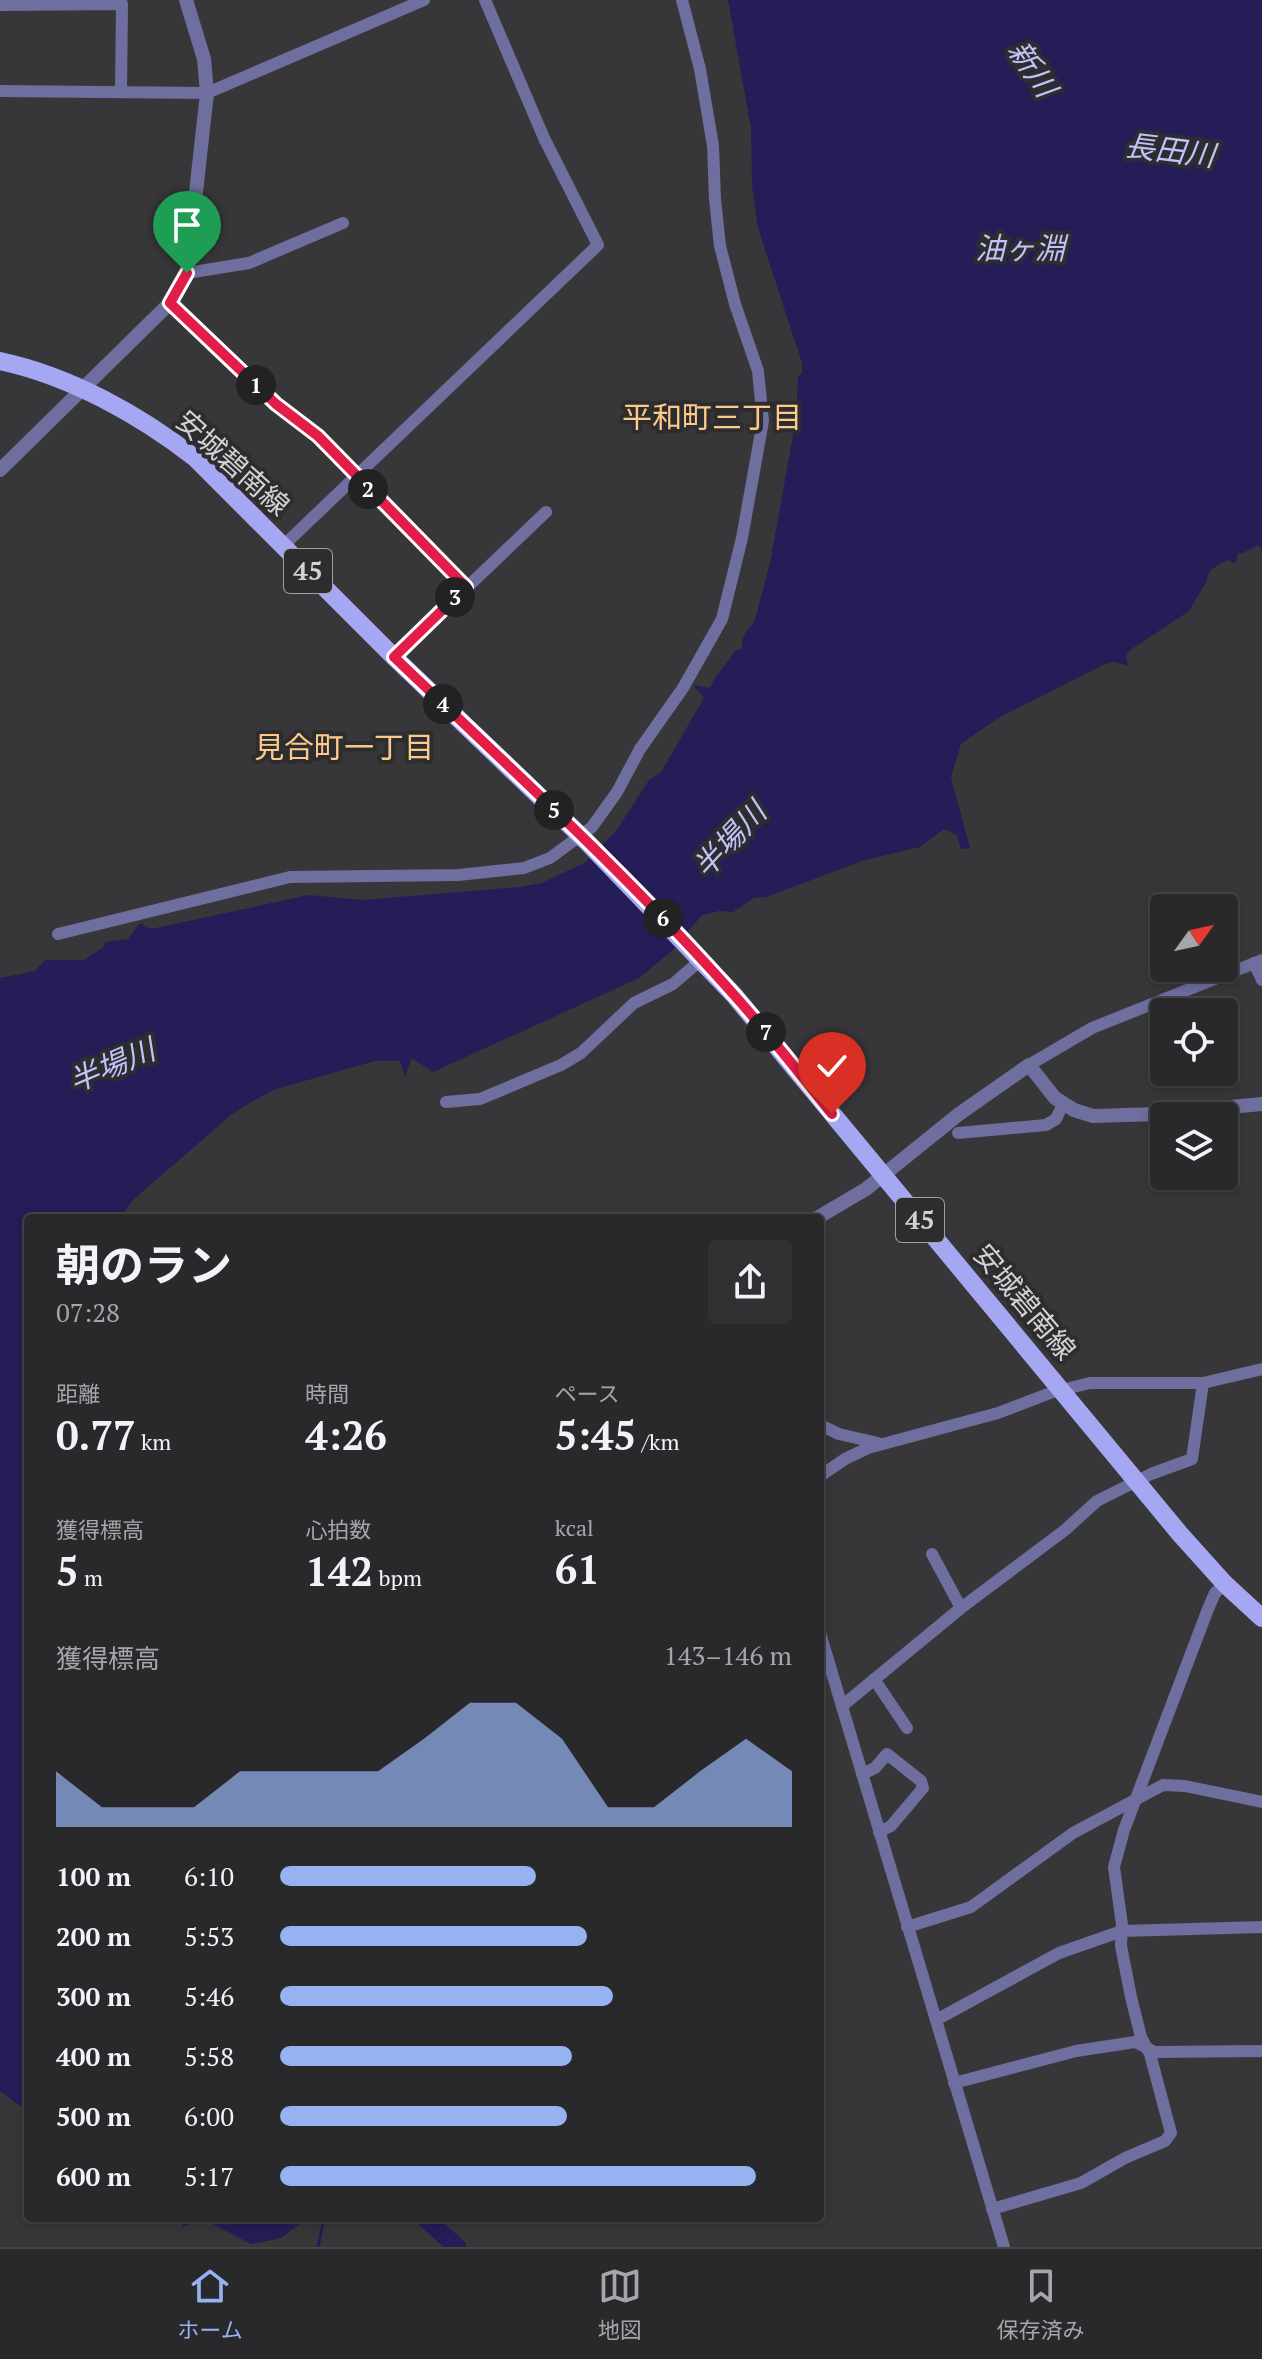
<!DOCTYPE html>
<html lang="ja">
<meta charset="utf-8">
<style>
body{margin:0;font-family:"PT Serif","Noto Sans JP",serif;background:#313134;color:#f1f3f6;height:100vh;display:flex;flex-direction:column;font-size:30px;white-space:nowrap}
*{box-sizing:border-box;margin:0}
p{font-size:26px;color:#a5a6a9}
.icon{flex:none;width:44px;height:44px;fill:none;stroke:currentColor;stroke-width:2;stroke-linecap:round;stroke-linejoin:round}
.map{position:relative;flex:1;overflow:hidden}
.drawer{position:absolute;left:24px;top:1214px;width:800px;height:1008px;display:flex;flex-direction:column;background:#29292c;border-radius:8px;box-shadow:0 4px 12px #0003,0 0 0 2px #454548}
.drawer>*{flex:none}
.needle{width:52px;rotate:57deg}
.tools{position:absolute;left:1150px;top:894px;display:grid;gap:16px}
.tools a{display:grid;place-items:center;width:88px;height:88px;border-radius:8px;background:#29292c;box-shadow:0 4px 12px #0003,0 0 0 2px #454548;font-size:40px}
.pin{position:absolute;display:grid;place-items:center;width:68px;height:68px;color:#fff;margin:-82px -34px;border-radius:50% 50% 50% 0;rotate:-45deg;box-shadow:0 0 8px #0007}
.pin .icon{rotate:45deg}
.km{position:absolute;width:40px;height:40px;margin:-20px;border-radius:50%;background:#222;color:#fff;font-size:22px;line-height:40px;text-align:center}
.round{display:grid;place-items:center;flex:none;width:84px;height:84px;border-radius:8px;background:#313134}
.headline{display:flex;align-items:center;justify-content:space-between;height:136px;padding:0 32px}
h1{font-size:44px;font-weight:700;line-height:60px}
.metrics{display:grid;grid-template-columns:repeat(3,1fr);gap:12px;height:136px;padding:8px 32px}
.metrics div{display:grid;align-content:center}
.metrics b{font-size:40px;font-weight:700}
.metrics small{font-size:22px;font-weight:400}
.metrics p{font-size:22px}
.chart{height:224px;padding:16px 32px}
.chart p{display:flex;justify-content:space-between}
.chart svg{width:100%;height:144px;margin-top:8px;fill:#95b2f1;opacity:.7}
ul{padding:0 32px;list-style:none;font-size:26px}
li{display:grid;grid-template-columns:128px 96px 1fr;align-items:center;height:60px}
li i{height:20px;border-radius:10px;background:#95b2f1}
.tabs{display:flex;justify-content:space-around;align-items:center;height:112px;border-top:2px solid #454548;background:#29292c;font-size:22px;color:#a5a6a9}
.tabs a{display:grid;justify-items:center;gap:4px}
.tabs .on{color:#95b2f1}
.map>svg:first-child{display:block}
.water{fill:#241d57}
.lines{fill:none;stroke-linecap:round;stroke-linejoin:round}
.stream{stroke:#241d57;stroke-width:3}
.river{stroke:#241d57;stroke-width:18}
.minor{stroke:#6e6f9e;stroke-width:12}
.tertiary{stroke:#6e6f9e;stroke-width:14}
.primary{stroke:#a6a7f3;stroke-width:18}
.route-casing{stroke:#fff;stroke-width:16}
.route{stroke:#e11d48;stroke-width:10}
.labels{text-anchor:middle;stroke-width:8;stroke-linejoin:round;paint-order:stroke}
.shield{fill:#2d2d30;stroke:#a0a0a3;stroke-width:2}
.shield-label{font-size:26px;font-weight:bold;fill:#d2d2d4}
.street-label{font-size:28px;fill:#d2d2d4;stroke:#2d2d30}
.water-label{font-size:30px;font-style:italic;fill:#c0c2fa;stroke:#2d2d30}
.neighbourhood-label{font-size:30px;fill:#fcca89;stroke:#2d2d30}
</style>
<div class="map">
<svg width="1262" height="2247" viewBox="0 0 1262 2247">
<rect width="100%" height="100%" fill="#37373a"/>
<g class="water">
<path d="M728,0H1262V550L1258,545L1243,553H1238L1235,563L1227,560L1210,570L1206,582L1189,611L1130,650L1126,656L1128,666L1115,662L1105,664L998,718L961,744L951,777L970,848L961,849L957,835L944,829L920,847L865,860L766,897L754,898L733,912L719,911L702,915L673,950L639,978L433,1072L412,1058L405,1077L400,1061H375L276,1089L253,1101L232,1114L133,1200L120,1218H28V2112L0,2091V978L35,971L45,960H84L103,947L105,942L128,939L140,923L151,929L309,895L362,900L520,887L542,883L586,862L616,831L649,780L661,772L704,698L693,685L710,688C715,675 727,664 735,651L742,649C741,638 746,630 754,623L770,563L796,419L798,377L802,373V363L758,228L752,186L751,128Z"/>
<path d="M186,2218H307L281,2238L251,2244L201,2218L182,2228Z"/>
</g>
<g class="lines">
<path class="stream" d="M318,2247L324,2218"/>
<path class="river" d="M425,2218L457,2247"/>
<g class="minor">
<path d="M0,5L122,4L121,92"/>
<path d="M0,91L207,93L424,0"/>
<path d="M187,273L249,263L343,223"/>
<path d="M170,303L276,404L318,436L466,587"/>
<path d="M283,546L598,245L544,138L485,0"/>
<path d="M394,657L546,512"/>
<path d="M58,934L290,877L458,875L524,868L550,858L592,827L617,792L640,749L683,688L722,619L742,538L763,421L758,371L735,304L720,246L715,199L713,146L700,69L682,0"/>
<path d="M1254,963L1262,980"/>
<path d="M1029,1065L1092,1028L1262,960"/>
<path d="M446,1102L480,1099L561,1065L581,1053L634,1003L673,984L702,959"/>
<path d="M958,1133L1046,1125L1056,1119L1063,1104"/>
<path d="M820,1425L839,1434L878,1443"/>
<path d="M820,1476L845,1459L868,1448L998,1413L1053,1392L1090,1383H1203L1262,1369"/>
<path d="M932,1554L961,1608"/>
<path d="M820,1633L1004,2247"/>
<path d="M874,1679L907,1728"/>
<path d="M842,1706L961,1608L1065,1530L1097,1501L1151,1474L1192,1459L1203,1383"/>
<path d="M862,1774L875,1768L887,1754L921,1781L923,1788L891,1826L879,1832"/>
<path d="M907,1927L971,1907L1073,1833L1163,1785L1185,1786L1262,1802"/>
<path d="M936,2020L1059,1953L1122,1931L1262,1927"/>
<path d="M954,2083L1076,2051L1135,2042L1155,2052L1262,2051"/>
<path d="M992,2209L1081,2183L1125,2158L1165,2141L1171,2133L1150,2054L1141,2037L1131,1997L1121,1946L1122,1925L1114,1867L1124,1830L1208,1609L1215,1593L1225,1584"/>
</g>
<g class="tertiary">
<path d="M0,470L170,303L187,273L207,93L204,59L186,0"/>
<path d="M817,1218L866,1189L959,1114L1029,1065L1055,1098L1074,1110L1093,1116L1159,1114L1262,1104"/>
</g>
<path class="primary" d="M0,361C70,376 140,415 195,458L394,657L587,842L734,995L1180,1534L1225,1584L1262,1618"/>
</g>
<g class="lines">
<defs>
<path id="route" d="M187,273L170,303L276,404L318,436L466,587L394,657C510,768 629,876 735,996C769,1034 800,1074 832,1114"/>
</defs>
<use href="#route" class="route-casing"/>
<use href="#route" class="route"/>
</g>
<g class="labels">
<g class="shield">
<rect x="284" y="549" width="48" height="44" rx="6"/>
<rect x="896" y="1198" width="48" height="44" rx="6"/>
</g>
<g class="shield-label">
<text x="308" y="580">45</text>
<text x="920" y="1229">45</text>
</g>
<g class="street-label">
<text transform="translate(233 463) rotate(42)" y="10">安城碧南線</text>
<text transform="translate(1025 1302) rotate(50)" y="10">安城碧南線</text>
</g>
<g class="water-label">
<text transform="translate(1032 69) rotate(56)" y="10">新川</text>
<text transform="translate(1170 151) rotate(7)" y="10">長田川</text>
<text x="1020" y="259">油ヶ淵</text>
<text transform="translate(730 840) rotate(-47)" y="10">半場川</text>
<text transform="translate(112 1066) rotate(-23)" y="10">半場川</text>
</g>
<g class="neighbourhood-label">
<text x="712" y="428">平和町三丁目</text>
<text x="344" y="758">見合町一丁目</text>
</g>
</g>
</svg>
<div class="tools">
<a><svg class="needle" viewBox="-14 -14 28 28"><path d="M0-13l5 13h-10z" fill="#e53935"/><path d="M0 13l5-13h-10z" fill="#a5a6a9"/></svg></a>
<a><svg class="icon" aria-label="locate" viewBox="0 0 24 24"><circle cx="12" cy="12" r="6"/><path d="M12 2v4M12 18v4M2 12h4M18 12h4"/></svg></a>
<a><svg class="icon" aria-label="layers" viewBox="0 0 24 24"><path d="M12 4l9 5-9 5-9-5zM3 14l9 5 9-5"/></svg></a>
</div>
<div class="pin" style="left:187px;top:273px;background:#1e9e55"><svg class="icon" aria-label="arrive" viewBox="0 0 24 24"><path d="M6 21V4h12l-3 4 3 4H6"/></svg></div>
<div class="pin" style="left:832px;top:1114px;background:#d93025"><svg class="icon" aria-label="check" viewBox="0 0 24 24"><path d="M5 12l5 5 9-10"/></svg></div>
<b class="km" style="left:256px;top:385px">1</b>
<b class="km" style="left:368px;top:489px">2</b>
<b class="km" style="left:455px;top:597px">3</b>
<b class="km" style="left:443px;top:704px">4</b>
<b class="km" style="left:554px;top:810px">5</b>
<b class="km" style="left:663px;top:918px">6</b>
<b class="km" style="left:766px;top:1032px">7</b>
<section class="drawer">
<div class="headline"><div><h1>朝のラン</h1><p>07:28</p></div><a class="round"><svg class="icon" aria-label="share" viewBox="0 0 24 24"><path d="M12 15V3M7 8l5-5 5 5M5 13v7h14v-7"/></svg></a></div>
<div class="metrics">
<div><p>距離</p><b>0.77<small> km</small></b></div>
<div><p>時間</p><b>4:26</b></div>
<div><p>ペース</p><b>5:45<small> /km</small></b></div>
</div>
<div class="metrics">
<div><p>獲得標高</p><b>5<small> m</small></b></div>
<div><p>心拍数</p><b>142<small> bpm</small></b></div>
<div><p>kcal</p><b>61</b></div>
</div>
<div class="chart"><p><span>獲得標高</span>143–146 m</p>
<svg viewBox="0 0 160 44" preserveAspectRatio="none"><path d="M0 44V27L10 38L20 38L30 38L40 27L50 27L60 27L70 27L80 17L90 6L100 6L110 17L120 38L130 38L140 27L150 17L160 27V44z"/></svg>
</div>
<ul>
<li><b>100 m</b>6:10<i style="width:50%"></i></li>
<li><b>200 m</b>5:53<i style="width:60%"></i></li>
<li><b>300 m</b>5:46<i style="width:65%"></i></li>
<li><b>400 m</b>5:58<i style="width:57%"></i></li>
<li><b>500 m</b>6:00<i style="width:56%"></i></li>
<li><b>600 m</b>5:17<i style="width:93%"></i></li>
</ul>
</section>
</div>
<nav class="tabs">
<a class="on"><svg class="icon" aria-label="home" viewBox="0 0 24 24"><path d="M3 11l9-7 9 7M6 9v11h12V9"/></svg>ホーム</a>
<a><svg class="icon" aria-label="map" viewBox="0 0 24 24"><path d="M3 6l6-2 6 2 6-2v14l-6 2-6-2-6 2zM9 4v14M15 6v14"/></svg>地図</a>
<a><svg class="icon" aria-label="saved" viewBox="0 0 24 24"><path d="M7 4h10v16l-5-4-5 4z"/></svg>保存済み</a>
</nav>
